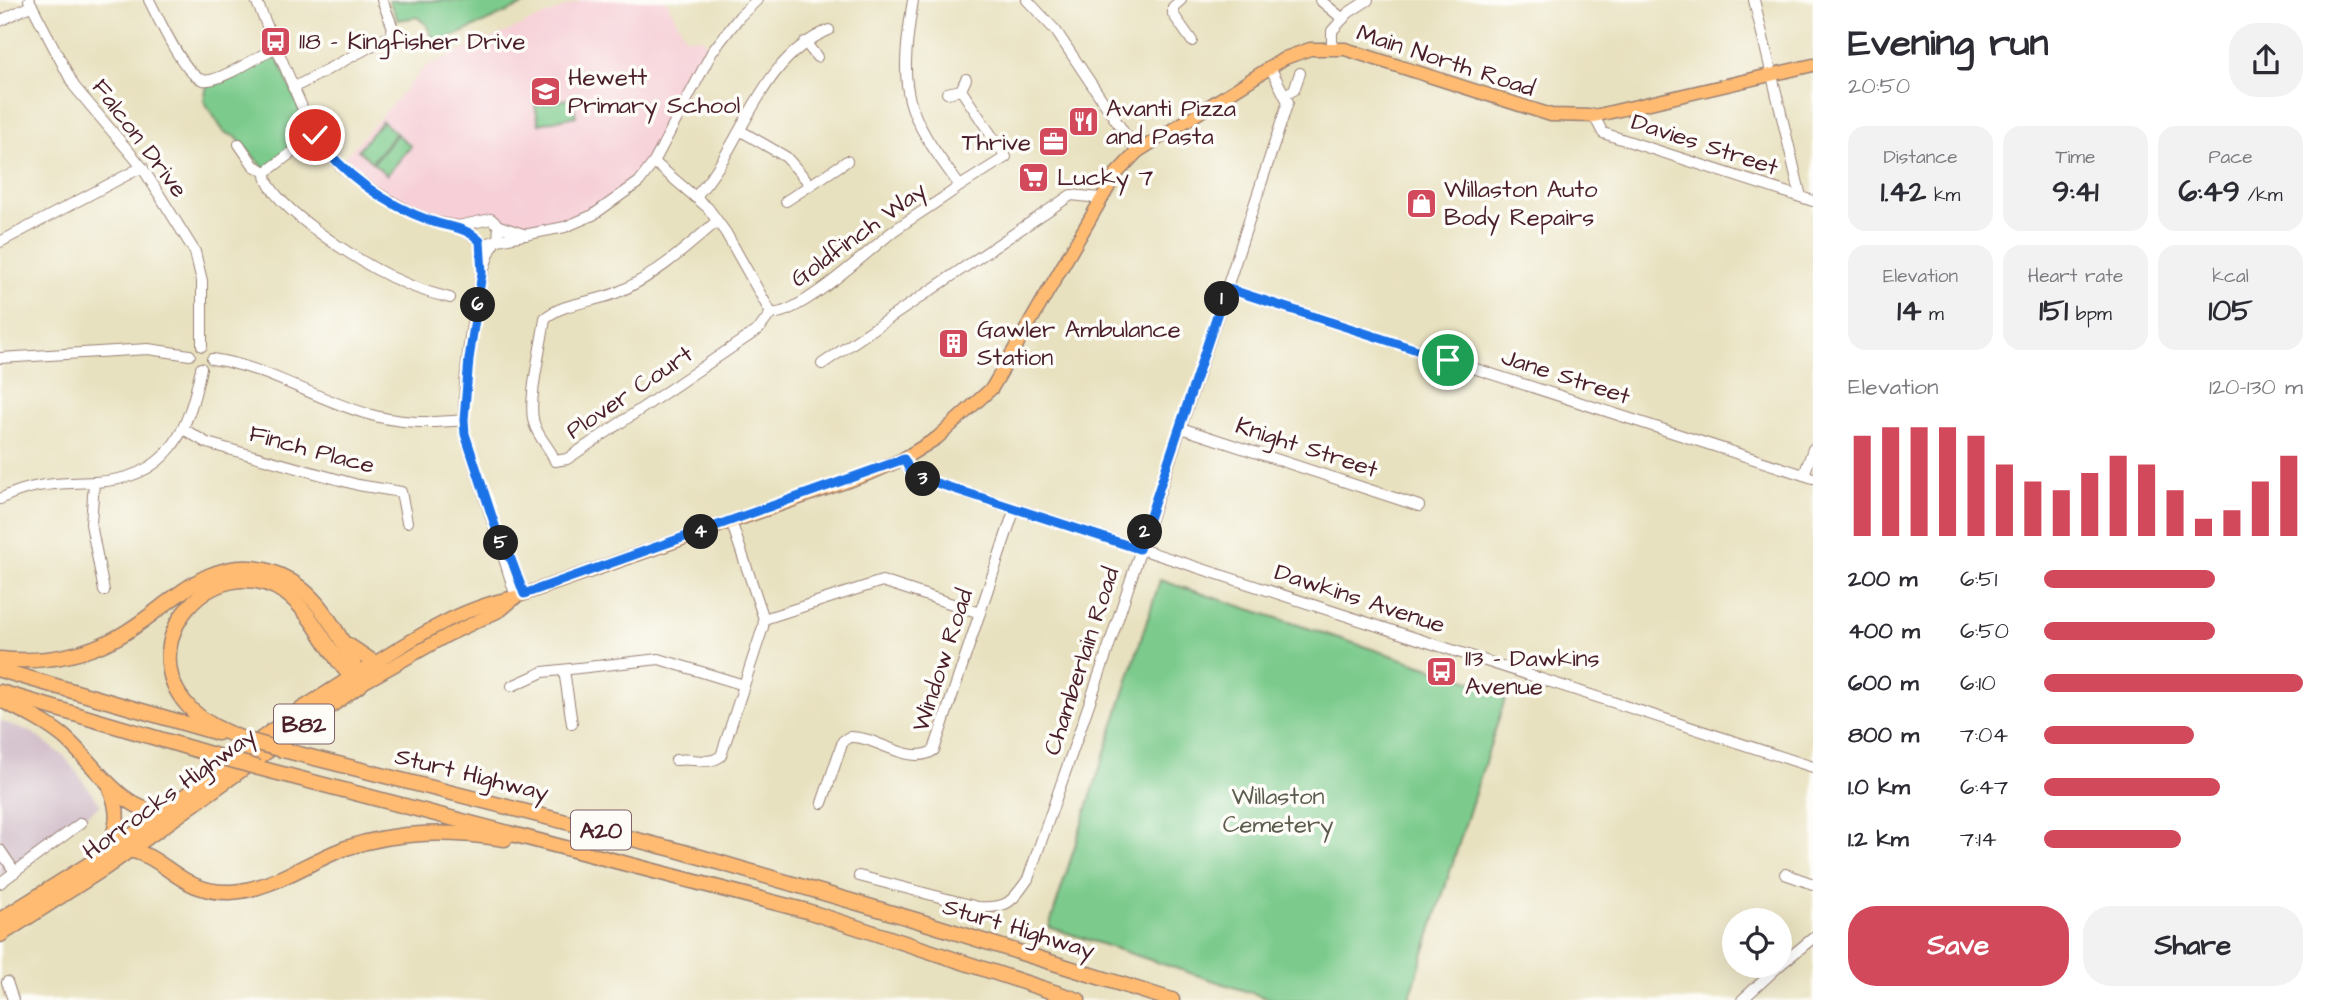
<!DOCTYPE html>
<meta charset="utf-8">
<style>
body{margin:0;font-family:"Architects Daughter",sans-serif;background:#f2f2f3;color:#2b2b33;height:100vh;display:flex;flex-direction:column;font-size:26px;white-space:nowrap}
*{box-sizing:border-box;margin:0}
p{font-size:23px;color:#7c7c81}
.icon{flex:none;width:38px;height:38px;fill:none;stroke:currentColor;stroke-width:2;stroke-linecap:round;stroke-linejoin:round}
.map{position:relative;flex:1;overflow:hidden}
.drawer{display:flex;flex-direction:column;background:#fff;width:525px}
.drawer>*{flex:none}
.tools{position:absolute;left:1722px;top:908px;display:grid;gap:14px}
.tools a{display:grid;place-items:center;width:70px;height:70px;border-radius:50%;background:#fff;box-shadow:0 7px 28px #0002;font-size:35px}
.pin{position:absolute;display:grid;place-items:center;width:60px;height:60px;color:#fff;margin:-30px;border:4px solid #fff;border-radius:50%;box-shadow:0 2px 7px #0007}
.km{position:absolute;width:35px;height:35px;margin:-18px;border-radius:50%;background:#222;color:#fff;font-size:19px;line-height:35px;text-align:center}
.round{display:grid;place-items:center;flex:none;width:74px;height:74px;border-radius:28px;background:#f2f2f3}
.summary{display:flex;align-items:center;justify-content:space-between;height:119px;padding:0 35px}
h1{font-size:38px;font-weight:700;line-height:52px}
.metrics{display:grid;grid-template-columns:repeat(3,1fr);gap:10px;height:119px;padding:7px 35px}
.metrics div{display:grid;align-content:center;border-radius:18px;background:#f2f2f3;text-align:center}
.metrics b{font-size:30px;font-weight:700}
.metrics small{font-size:19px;font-weight:400}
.metrics p{font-size:19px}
.chart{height:196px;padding:14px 35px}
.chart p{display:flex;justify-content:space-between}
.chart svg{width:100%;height:126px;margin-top:7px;stroke:#d1495b;stroke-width:6}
.button{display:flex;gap:14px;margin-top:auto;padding:14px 35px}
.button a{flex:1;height:80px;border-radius:28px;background:#d1495b;color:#fff;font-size:28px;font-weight:700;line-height:80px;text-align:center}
.button a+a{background:#f2f2f3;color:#2b2b33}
ul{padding:0 35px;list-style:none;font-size:23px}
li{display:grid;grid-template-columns:112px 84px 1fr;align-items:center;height:52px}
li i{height:18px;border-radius:9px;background:#d1495b}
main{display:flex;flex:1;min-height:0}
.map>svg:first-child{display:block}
.built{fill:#f6cfd7}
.industrial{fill:#d1bdc9}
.green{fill:#7ccb8c;stroke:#63755c;stroke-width:2}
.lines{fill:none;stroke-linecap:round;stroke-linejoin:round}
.minor-casing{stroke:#998075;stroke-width:12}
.major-casing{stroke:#998075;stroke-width:15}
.highway-casing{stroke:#998075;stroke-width:17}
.minor{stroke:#fff;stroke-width:10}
.major{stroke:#ffbb71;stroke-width:12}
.highway{stroke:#ffbb71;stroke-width:14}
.highway-bridge-casing{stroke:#998075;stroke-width:17;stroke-linecap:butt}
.highway-bridge{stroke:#ffbb71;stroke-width:14}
.route-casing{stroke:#fff;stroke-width:14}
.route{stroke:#1a73e8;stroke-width:9}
.labels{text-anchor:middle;stroke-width:7;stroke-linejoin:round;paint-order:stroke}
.shield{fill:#fdfcf7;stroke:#806168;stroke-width:2}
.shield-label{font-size:23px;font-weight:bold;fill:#4a1f2b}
.poi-label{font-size:24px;fill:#4a1f2b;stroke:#fdfcf7;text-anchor:start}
.street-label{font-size:24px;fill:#4a1f2b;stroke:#fdfcf7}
.park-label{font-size:24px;fill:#5c5b4d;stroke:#fdfcf7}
</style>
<main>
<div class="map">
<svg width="1813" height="1000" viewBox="0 0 1813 1000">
<rect width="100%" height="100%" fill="#fdfcf7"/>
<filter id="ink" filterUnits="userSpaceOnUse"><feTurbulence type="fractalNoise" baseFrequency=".0143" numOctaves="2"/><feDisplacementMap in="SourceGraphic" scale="14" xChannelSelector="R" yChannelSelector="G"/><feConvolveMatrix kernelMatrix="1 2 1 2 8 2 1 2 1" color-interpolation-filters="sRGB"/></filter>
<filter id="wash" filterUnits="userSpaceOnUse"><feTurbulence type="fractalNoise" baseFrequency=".00686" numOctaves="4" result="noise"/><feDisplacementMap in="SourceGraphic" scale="28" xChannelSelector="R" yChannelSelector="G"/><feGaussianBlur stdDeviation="1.57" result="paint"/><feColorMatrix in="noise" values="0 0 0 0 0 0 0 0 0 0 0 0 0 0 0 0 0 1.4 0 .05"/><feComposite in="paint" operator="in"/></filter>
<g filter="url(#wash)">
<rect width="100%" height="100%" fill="#e8e1bf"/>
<path class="built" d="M582,0H666L686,38L699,37L709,44L662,142L643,169L606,201L584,213L526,229L512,228L489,213L463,223L429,215L391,197L341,161L426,66Z"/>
<path class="industrial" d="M0,721L30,731L64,756L101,805L0,876Z"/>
<g class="green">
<path d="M534,0L436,44L426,24L417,17L398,20L389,1Z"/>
<path d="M275,52L310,134L265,169L236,137L224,132L204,101L207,85Z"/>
<path d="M572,98L576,116L539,124L535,106Z"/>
<path d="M382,121L396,133L372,162L358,150Z"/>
<path d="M397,134L411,146L387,175L373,163Z"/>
<path d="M1160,580L1507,693L1409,1000H1273L1049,927Z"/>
</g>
</g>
<g filter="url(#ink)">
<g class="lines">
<defs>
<g id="minor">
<path d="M29,0L74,86L142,167L195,252L202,281V346"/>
<path d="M149,0C158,17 184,76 203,80C217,84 261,55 276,47"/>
<path d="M256,0L311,128L341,167L372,190L410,212L434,222L458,226L484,244L498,240L499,226"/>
<path d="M1027,0L1056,31L1137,152"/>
<path d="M1181,0L1173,7V14L1192,41"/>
<path d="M1320,0L1343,19"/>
<path d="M1754,0L1801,197"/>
<path d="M0,21L32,5"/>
<path d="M805,42L817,57"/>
<path d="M1332,47V31L1348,13L1368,0"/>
<path d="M293,88L390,36L393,28L382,0"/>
<path d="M961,90L966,79"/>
<path d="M947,93L961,90L1006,157L960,186"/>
<path d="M1286,94L1294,90L1300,73"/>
<path d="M1594,116L1603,133L1813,201"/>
<path d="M741,131L786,157L810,184"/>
<path d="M315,135L266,172C262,199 350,255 374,268C397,281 424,292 450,298"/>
<path d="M239,144L254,166L266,172"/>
<path d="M654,162L708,208L726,233L771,313C796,318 871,249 892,232C914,216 938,202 960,186C904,110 898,95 913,0"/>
<path d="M695,197C745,144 757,60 829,30"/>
<path d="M786,201L847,161"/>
<path d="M717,221C686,248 654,277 616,293C592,303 565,302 545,318C542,344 527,401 534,423C538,438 550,447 555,461L567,459L759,329L771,313"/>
<path d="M458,226L491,219L499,226L526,235"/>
<path d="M498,240L565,227L593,215L639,182L654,162L712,52L740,16L757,0"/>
<path d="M0,242L142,167"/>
<path d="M494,243C473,283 461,389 465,434L516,597"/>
<path d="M1226,288L1813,478"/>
<path d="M0,358L148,349L190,355"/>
<path d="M212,359C268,367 314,399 368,414C400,424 431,423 464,420"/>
<path d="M822,364L1071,195L1100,198"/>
<path d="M1181,428L1419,506"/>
<path d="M185,430L207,443L358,485L401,492L407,522"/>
<path d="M903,459L912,475L1813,767"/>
<path d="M1804,475L1813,449"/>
<path d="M94,482L91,524L104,591"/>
<path d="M0,499C34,482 57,484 94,482C169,479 188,432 201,368"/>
<path d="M504,553L511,559L524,594"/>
<path d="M764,619L882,581L980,613"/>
<path d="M564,670L572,724"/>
<path d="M512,686L543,672L659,659L744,685"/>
<path d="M676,760C692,757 708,766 721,756L763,627L764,619L731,521"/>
<path d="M822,803L843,741L849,737C875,735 910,767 934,750L1015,508"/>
<path d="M0,850L15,872"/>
<path d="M1785,874L1813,884"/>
<path d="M859,876L978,907C1007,909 1012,902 1028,879L1105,658L1288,102L1270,67"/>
<path d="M0,883L81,823"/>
<path d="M1780,965L1813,938"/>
<path d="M7,982L13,1000"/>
<path d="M1742,1000L1779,966"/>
</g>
<g id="major">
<path d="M356,675C405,644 458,607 516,597L874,472L903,459L937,438L992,388L1116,174L1137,152L1285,58L1310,49H1345L1551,115L1594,116L1813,65"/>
<path d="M361,684L448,635L501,610L516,597"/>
</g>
<g id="highway">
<path d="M348,645L375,663"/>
<path d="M0,659C40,663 79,657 114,639C164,614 203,555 265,570C286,576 304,588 318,605C331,621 342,640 352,659C356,668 356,675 361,684L106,867L0,935"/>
<path d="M0,670L218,733"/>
<path d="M0,692L217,756"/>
<path d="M1,700C23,711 44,721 63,736C95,763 119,811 166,814"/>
<path d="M243,739C223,731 203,723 188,706C131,643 212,546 284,592C312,611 325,647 347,672L356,675"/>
<path d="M283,750L680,851L916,920L1172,1000"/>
<path d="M259,768L807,911L1078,1000"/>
<path d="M129,850C166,856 180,894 231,892C271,890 309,861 346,848C399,830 451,831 505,839"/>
<path d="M106,851C119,827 120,812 110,788"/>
<path d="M0,920L115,848L296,713L356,675"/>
</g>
</defs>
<use href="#minor" class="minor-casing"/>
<use href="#major" class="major-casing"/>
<use href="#highway" class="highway-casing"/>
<use href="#minor" class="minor"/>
<use href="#major" class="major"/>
<use href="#highway" class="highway"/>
<defs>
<g id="highway-bridge">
<path d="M243,739L283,750"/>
<path d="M217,756L259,768"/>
</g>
</defs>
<use href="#highway-bridge" class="highway-bridge-casing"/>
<use href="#highway-bridge" class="highway-bridge"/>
</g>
</g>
<g class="lines" filter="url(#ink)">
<defs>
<path id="route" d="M315,135C342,174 386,205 431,221C449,228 465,226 480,241L482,273L469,359L464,420L465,434L504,553L511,559L524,594L904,459L912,475L1139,549L1226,288L1448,360"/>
</defs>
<use href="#route" class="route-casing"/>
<use href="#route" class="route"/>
</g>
<defs>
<symbol id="bus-square" viewBox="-11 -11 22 22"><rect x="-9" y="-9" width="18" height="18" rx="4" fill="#d1495b" stroke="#fdfcf7"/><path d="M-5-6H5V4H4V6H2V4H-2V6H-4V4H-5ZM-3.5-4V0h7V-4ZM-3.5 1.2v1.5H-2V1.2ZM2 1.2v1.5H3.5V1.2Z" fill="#fff"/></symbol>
<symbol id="school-square" viewBox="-11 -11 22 22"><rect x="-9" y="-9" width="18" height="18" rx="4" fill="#d1495b" stroke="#fdfcf7"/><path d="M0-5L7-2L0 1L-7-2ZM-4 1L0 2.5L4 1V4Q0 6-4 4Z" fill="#fff"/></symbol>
<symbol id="restaurant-square" viewBox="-11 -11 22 22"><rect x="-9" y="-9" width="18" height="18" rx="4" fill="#d1495b" stroke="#fdfcf7"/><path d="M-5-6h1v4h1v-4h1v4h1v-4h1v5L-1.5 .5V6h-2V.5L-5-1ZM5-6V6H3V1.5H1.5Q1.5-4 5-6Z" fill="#fff"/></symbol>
<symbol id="office-square" viewBox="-11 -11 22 22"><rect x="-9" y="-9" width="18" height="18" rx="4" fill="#d1495b" stroke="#fdfcf7"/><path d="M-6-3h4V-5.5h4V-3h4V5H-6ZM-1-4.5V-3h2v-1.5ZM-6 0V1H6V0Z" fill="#fff"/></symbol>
<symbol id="supermarket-square" viewBox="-11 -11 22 22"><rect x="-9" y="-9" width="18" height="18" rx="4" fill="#d1495b" stroke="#fdfcf7"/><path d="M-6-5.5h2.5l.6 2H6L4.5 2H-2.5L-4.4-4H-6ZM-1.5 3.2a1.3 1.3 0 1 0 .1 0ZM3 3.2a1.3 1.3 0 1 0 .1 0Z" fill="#fff"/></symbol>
<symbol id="shop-square" viewBox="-11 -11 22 22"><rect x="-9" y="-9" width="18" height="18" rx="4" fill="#d1495b" stroke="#fdfcf7"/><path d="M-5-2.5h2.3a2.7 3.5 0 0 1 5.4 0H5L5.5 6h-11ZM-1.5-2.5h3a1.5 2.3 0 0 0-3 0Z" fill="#fff"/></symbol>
<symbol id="building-square" viewBox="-11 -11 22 22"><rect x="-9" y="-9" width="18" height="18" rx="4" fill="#d1495b" stroke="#fdfcf7"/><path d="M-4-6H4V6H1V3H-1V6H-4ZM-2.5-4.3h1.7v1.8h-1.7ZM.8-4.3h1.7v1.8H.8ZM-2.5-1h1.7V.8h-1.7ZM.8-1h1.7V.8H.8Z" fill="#fff"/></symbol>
</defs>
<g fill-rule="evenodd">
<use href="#bus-square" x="258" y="24" width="35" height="35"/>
<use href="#school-square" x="528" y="74" width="35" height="35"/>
<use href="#restaurant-square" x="1066" y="104" width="35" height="35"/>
<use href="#office-square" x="1036" y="124" width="35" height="35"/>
<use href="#supermarket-square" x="1016" y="160" width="35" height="35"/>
<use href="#shop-square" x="1404" y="186" width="35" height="35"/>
<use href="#building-square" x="936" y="326" width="35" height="35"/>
<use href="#bus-square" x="1424" y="654" width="35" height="35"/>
</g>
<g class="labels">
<g class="shield">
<rect x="274" y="704.5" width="60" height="39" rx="5"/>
<rect x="571" y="810.5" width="60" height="39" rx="5"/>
</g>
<g class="shield-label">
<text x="304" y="732">B82</text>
<text x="601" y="838">A20</text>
</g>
<g class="poi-label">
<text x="299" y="49">118 - Kingfisher Drive</text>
<text x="568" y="85">Hewett<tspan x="568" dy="28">Primary School</tspan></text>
<text x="1106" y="116">Avanti Pizza<tspan x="1106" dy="28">and Pasta</tspan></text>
<text x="1031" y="150" text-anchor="end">Thrive</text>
<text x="1057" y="185">Lucky 7</text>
<text x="1444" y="197">Willaston Auto<tspan x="1444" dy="28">Body Repairs</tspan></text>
<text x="977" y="337">Gawler Ambulance<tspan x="977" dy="28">Station</tspan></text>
<text x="1465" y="666">113 - Dawkins<tspan x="1465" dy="28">Avenue</tspan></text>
</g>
<g class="street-label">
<text transform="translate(1446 60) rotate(18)" y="8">Main North Road</text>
<text transform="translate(140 138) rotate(53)" y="8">Falcon Drive</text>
<text transform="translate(1705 144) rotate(18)" y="8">Davies Street</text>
<text transform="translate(858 234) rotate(-36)" y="8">Goldfinch Way</text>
<text transform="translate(1566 376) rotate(18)" y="8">Jane Street</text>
<text transform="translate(629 392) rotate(-34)" y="8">Plover Court</text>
<text transform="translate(1307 447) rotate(18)" y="8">Knight Street</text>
<text transform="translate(312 449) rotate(15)" y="8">Finch Place</text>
<text transform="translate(1360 598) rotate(18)" y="8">Dawkins Avenue</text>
<text transform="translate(942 660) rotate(-72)" y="8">Window Road</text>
<text transform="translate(1081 661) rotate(-72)" y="8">Chamberlain Road</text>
<text transform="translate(472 774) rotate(14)" y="8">Sturt Highway</text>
<text transform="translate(169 793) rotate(-36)" y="8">Horrocks Highway</text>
<text transform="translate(1019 928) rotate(17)" y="8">Sturt Highway</text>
</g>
<g class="park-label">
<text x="1278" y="804">Willaston<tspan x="1278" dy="28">Cemetery</tspan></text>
</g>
</g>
</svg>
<div class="tools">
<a><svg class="icon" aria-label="locate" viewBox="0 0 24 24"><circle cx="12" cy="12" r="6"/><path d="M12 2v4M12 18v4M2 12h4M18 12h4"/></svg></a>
</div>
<div class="pin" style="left:1448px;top:360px;background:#1e9e55"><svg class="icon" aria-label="arrive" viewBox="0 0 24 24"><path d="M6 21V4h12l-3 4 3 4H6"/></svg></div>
<div class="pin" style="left:315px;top:135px;background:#d93025"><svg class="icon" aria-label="check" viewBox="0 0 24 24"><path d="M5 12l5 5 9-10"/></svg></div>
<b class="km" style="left:1222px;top:299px">1</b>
<b class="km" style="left:1145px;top:532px">2</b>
<b class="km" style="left:923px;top:479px">3</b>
<b class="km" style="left:701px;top:532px">4</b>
<b class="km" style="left:501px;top:543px">5</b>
<b class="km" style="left:478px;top:305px">6</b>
</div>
<section class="drawer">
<div class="summary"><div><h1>Evening run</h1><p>20:50</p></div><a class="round"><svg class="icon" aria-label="share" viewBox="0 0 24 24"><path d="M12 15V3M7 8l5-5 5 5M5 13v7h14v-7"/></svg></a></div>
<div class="metrics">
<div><p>Distance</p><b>1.42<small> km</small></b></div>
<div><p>Time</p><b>9:41</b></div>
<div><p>Pace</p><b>6:49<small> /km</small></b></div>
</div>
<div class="metrics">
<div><p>Elevation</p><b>14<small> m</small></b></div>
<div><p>Heart rate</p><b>151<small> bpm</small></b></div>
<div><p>kcal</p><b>105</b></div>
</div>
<div class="chart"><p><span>Elevation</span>120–130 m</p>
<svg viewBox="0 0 160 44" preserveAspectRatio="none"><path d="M5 44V9M15 44V6M25 44V6M35 44V6M45 44V9M55 44V19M65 44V25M75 44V28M85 44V22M95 44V16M105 44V19M115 44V28M125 44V38M135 44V35M145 44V25M155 44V16"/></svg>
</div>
<ul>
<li><b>200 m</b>6:51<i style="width:66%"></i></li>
<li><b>400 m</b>6:50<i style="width:66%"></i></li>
<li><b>600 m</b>6:10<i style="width:100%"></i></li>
<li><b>800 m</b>7:04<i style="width:58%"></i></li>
<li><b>1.0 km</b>6:47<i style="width:68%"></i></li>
<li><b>1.2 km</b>7:14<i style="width:53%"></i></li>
</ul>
<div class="button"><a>Save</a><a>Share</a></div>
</section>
</main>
